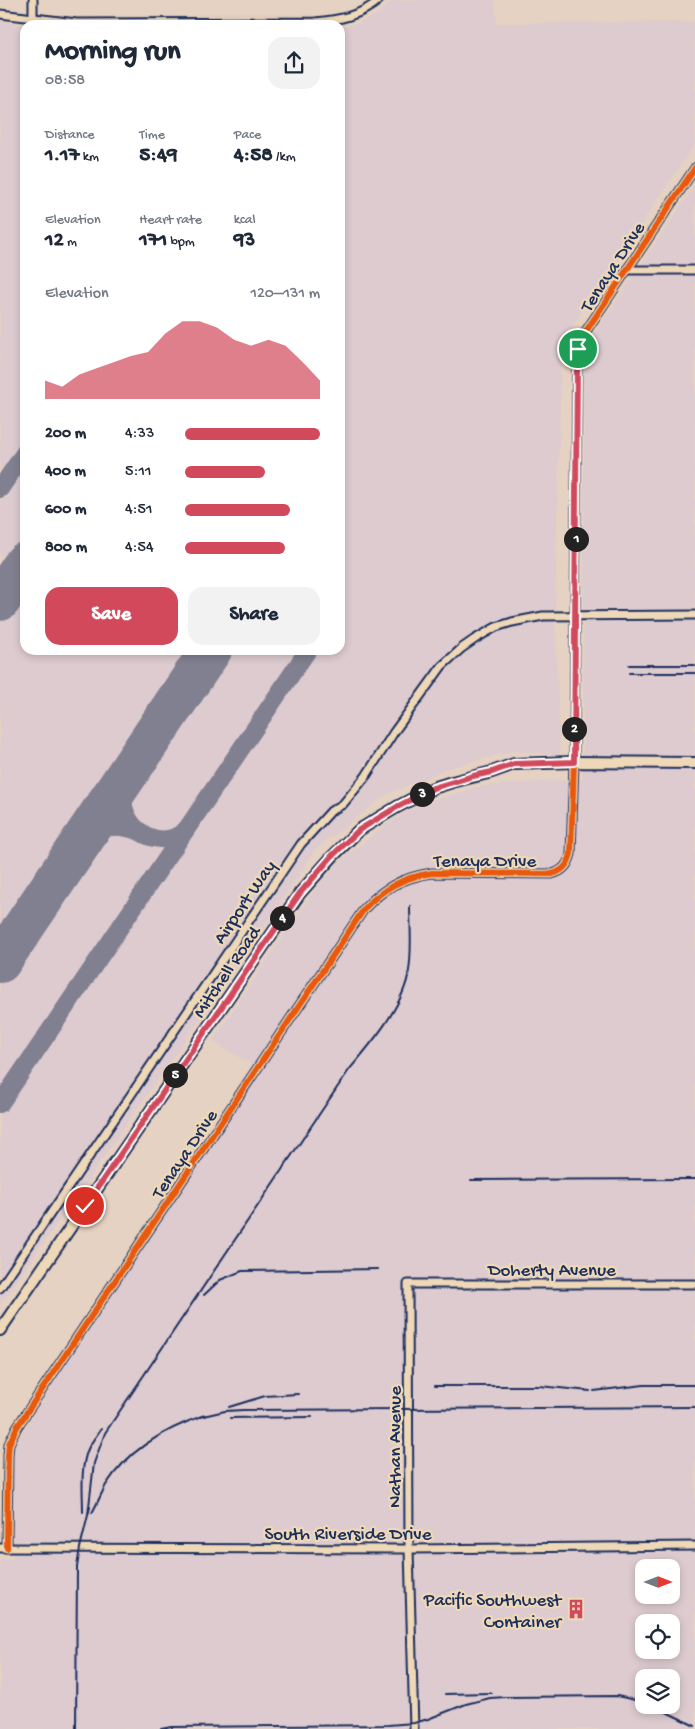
<!DOCTYPE html>
<meta charset="utf-8">
<style>
body{margin:0;font-family:"Gochi Hand",sans-serif;background:#f2f2f3;color:#1f2937;height:100vh;display:flex;flex-direction:column;font-size:19px;white-space:nowrap}
*{box-sizing:border-box;margin:0}
p{font-size:16px;color:#747a83}
.icon{flex:none;width:28px;height:28px;fill:none;stroke:currentColor;stroke-width:2;stroke-linecap:round;stroke-linejoin:round}
.map{position:relative;flex:1;overflow:hidden}
.side{position:absolute;left:20px;top:20px;width:325px;height:635px;display:flex;flex-direction:column;background:#fff;border-radius:15px;box-shadow:0 2px 8px #0003}
.side>*{flex:none}
.needle{width:32px;rotate:90deg}
.controls{position:absolute;left:635px;top:1559px;display:grid;gap:10px}
.controls a{display:grid;place-items:center;width:45px;height:45px;border-radius:10px;background:#fff;box-shadow:0 2px 8px #0003;font-size:25px}
.pin{position:absolute;display:grid;place-items:center;width:42px;height:42px;color:#fff;margin:-21px;border:2px solid #fff;border-radius:50%;box-shadow:0 1px 5px #0007}
.km{position:absolute;width:25px;height:25px;margin:-12px;border-radius:50%;background:#222;color:#fff;font-size:14px;line-height:25px;text-align:center}
.round{display:grid;place-items:center;flex:none;width:52px;height:52px;border-radius:15px;background:#f2f2f3}
.overview{display:flex;align-items:center;justify-content:space-between;height:85px;padding:0 25px}
h1{font-size:28px;font-weight:800;line-height:38px}
.metrics{display:grid;grid-template-columns:repeat(3,1fr);gap:8px;height:85px;padding:5px 25px}
.metrics div{display:grid;align-content:center}
.metrics b{font-size:21px;font-weight:800}
.metrics small{font-size:14px;font-weight:400}
.metrics p{font-size:14px}
.chart{height:140px;padding:10px 25px}
.chart p{display:flex;justify-content:space-between}
.chart svg{width:100%;height:90px;margin-top:5px;fill:#d1495b;opacity:.7}
.button{display:flex;gap:10px;margin-top:auto;padding:10px 25px}
.button a{flex:1;height:58px;border-radius:15px;background:#d1495b;color:#fff;font-size:20px;font-weight:800;line-height:58px;text-align:center}
.button a+a{background:#f2f2f3;color:#1f2937}
ul{padding:0 25px;list-style:none;font-size:16px}
li{display:grid;grid-template-columns:80px 60px 1fr;align-items:center;height:38px}
li i{height:12px;border-radius:6px;background:#d1495b}
.map>svg:first-child{display:block}
.built{fill:#ddcbcf;fill-rule:evenodd}
.lines{fill:none;stroke-linecap:round;stroke-linejoin:round}
.taxiway{stroke:#808090;stroke-width:18}
.runway{stroke:#808090;stroke-width:42}
.street-casing{stroke:#1b2f5e;stroke-width:11}
.secondary-casing{stroke:#1b2f5e;stroke-width:14}
.street{stroke:#eed8b7;stroke-width:7}
.secondary{stroke:#eed8b7;stroke-width:10}
.rail{stroke:#1b2f5e;stroke-width:2}
.cycleway-casing{stroke:#eed8b7;stroke-width:9}
.cycleway{stroke:#e8590c;stroke-width:6}
.route-casing{stroke:#fff;stroke-width:10}
.route{stroke:#d1495b;stroke-width:6}
.labels{text-anchor:middle;stroke-width:4.5;stroke-linejoin:round;paint-order:stroke}
.street-label{font-size:19px;fill:#1b2f5e;stroke:#eed8b7}
.poi-label{font-size:19px;fill:#1b2f5e;stroke:#eed8b7;text-anchor:end}
</style>
<div class="map">
<svg width="695" height="1729" viewBox="0 0 695 1729">
<rect width="100%" height="100%" fill="#e6d2c2"/>
<filter id="ink" filterUnits="userSpaceOnUse"><feTurbulence type="fractalNoise" baseFrequency=".02" numOctaves="2"/><feDisplacementMap in="SourceGraphic" scale="10" xChannelSelector="R" yChannelSelector="G"/><feConvolveMatrix kernelMatrix="1 2 1 2 8 2 1 2 1" color-interpolation-filters="sRGB"/></filter>
<g filter="url(#ink)">
<g class="built">
<path d="M393,0H495L496,23L695,22V144L579,316L569,332L561,356L555,615L560,755L513,751L448,768L386,795L316,849L258,936L0,1305V20L25,26V650H340V27L360,23L377,14Z"/>
<path d="M695,185V1729H0V1559L13,1558V1448L252,1065L212,1041L316,888L340,861L387,824L423,803L481,786L583,779L584,362L588,345L594,334ZM644,1568H671V1595H644ZM644,1622H671V1650H644ZM644,1678H671V1705H644Z"/>
</g>
<g class="lines">
<g class="taxiway">
<path d="M0,489L25,452"/>
<path d="M127,774C123,786 121,798 125,810C132,835 164,850 185,830"/>
<path d="M81,842C97,824 120,824 141,832"/>
<path d="M0,1104L308,650"/>
</g>
<g class="runway">
<path d="M0,600L25,563"/>
<path d="M0,962L211,650"/>
</g>
<defs>
<g id="street">
<path d="M0,14L77,23L315,22C338,20 361,16 379,0"/>
<path d="M33,18V0"/>
<path d="M626,270H695"/>
<path d="M0,1288L301,844L331,811L343,804L366,776L394,732L442,666L462,648L475,639L496,627L512,622L543,616L695,615"/>
<path d="M0,1548L409,1549L695,1546"/>
<path d="M7,1548L8,1455L9,1444L17,1427L364,909C383,888 404,877 432,873L552,874C563,871 568,865 571,854L574,762L577,361L582,337L695,168"/>
<path d="M414,1729L409,1549L408,1284H695"/>
</g>
<path id="secondary" d="M0,1330L300,893L332,857L359,830L397,807L433,788L452,782L492,772L514,764L574,762L695,763"/>
</defs>
<use href="#street" class="street-casing"/>
<use href="#secondary" class="secondary-casing"/>
<use href="#street" class="street"/>
<use href="#secondary" class="secondary"/>
<g class="rail">
<path d="M629,665H695"/>
<path d="M629,673H695"/>
<path d="M471,1180L695,1179"/>
<path d="M204,1295L220,1280L242,1271L378,1269"/>
<path d="M435,1386H539L590,1391"/>
<path d="M594,1391L644,1385H695"/>
<path d="M229,1407L265,1396L298,1394"/>
<path d="M199,1417L225,1411L243,1410L695,1407"/>
<path d="M230,1418L312,1417"/>
<path d="M83,1512C83,1492 80,1468 88,1449C91,1442 97,1435 101,1429"/>
<path d="M92,1513C97,1504 101,1494 106,1485C128,1450 167,1428 205,1415"/>
<path d="M88,1515L94,1463L105,1433L349,1070C370,1045 401,1009 408,976C413,953 410,928 410,906"/>
<path d="M445,1694L492,1693"/>
<path d="M652,1705L695,1726"/>
<path d="M76,1729L77,1567L80,1548L90,1507"/>
<path d="M161,1729L171,1727L388,1725L414,1723L428,1719L466,1704L490,1698L506,1697L617,1696L644,1702"/>
</g>
<defs>
<path id="cycleway" d="M7,1548L8,1455L9,1444L17,1427L364,909C383,888 404,877 432,873L552,874C563,871 568,865 571,854L574,762L577,361L582,337L695,168"/>
</defs>
<use href="#cycleway" class="cycleway-casing"/>
<use href="#cycleway" class="cycleway"/>
</g>
</g>
<g class="lines" filter="url(#ink)">
<defs>
<path id="route" d="M85,1206L300,893L332,856L359,830L397,807L433,788L473,776L492,772L514,764L574,762L577,361L578,349"/>
</defs>
<use href="#route" class="route-casing"/>
<use href="#route" class="route"/>
</g>
<defs>
<symbol id="building-bare" viewBox="-9 -9 18 18"><path d="M-4-6H4V6H1V3H-1V6H-4ZM-2.5-4.3h1.7v1.8h-1.7ZM.8-4.3h1.7v1.8H.8ZM-2.5-1h1.7V.8h-1.7ZM.8-1h1.7V.8H.8Z" fill="#d1495b" stroke="#eed8b7" stroke-width="2.5" paint-order="stroke"/></symbol>
</defs>
<g fill-rule="evenodd">
<use href="#building-bare" x="562" y="1595" width="28" height="28"/>
</g>
<g class="labels">
<g class="street-label">
<text transform="translate(611 266) rotate(-57)" y="7">Tenaya Drive</text>
<text x="485" y="866">Tenaya Drive</text>
<text transform="translate(243 901) rotate(-56)" y="7">Airport Way</text>
<text transform="translate(225 971) rotate(-56)" y="7">Mitchell Road</text>
<text transform="translate(183 1153) rotate(-56)" y="7">Tenaya Drive</text>
<text x="552" y="1275">Doherty Avenue</text>
<text transform="translate(393 1447) rotate(-90)" y="7">Nathan Avenue</text>
<text x="348" y="1539">South Riverside Drive</text>
</g>
<g class="poi-label">
<text x="561" y="1605">Pacific Southwest<tspan x="561" dy="22">Container</tspan></text>
</g>
</g>
</svg>
<div class="controls">
<a><svg class="needle" viewBox="-14 -14 28 28"><path d="M0-13l5 13h-10z" fill="#e53935"/><path d="M0 13l5-13h-10z" fill="#747a83"/></svg></a>
<a><svg class="icon" aria-label="locate" viewBox="0 0 24 24"><circle cx="12" cy="12" r="6"/><path d="M12 2v4M12 18v4M2 12h4M18 12h4"/></svg></a>
<a><svg class="icon" aria-label="layers" viewBox="0 0 24 24"><path d="M12 4l9 5-9 5-9-5zM3 14l9 5 9-5"/></svg></a>
</div>
<div class="pin" style="left:578px;top:349px;background:#1e9e55"><svg class="icon" aria-label="arrive" viewBox="0 0 24 24"><path d="M6 21V4h12l-3 4 3 4H6"/></svg></div>
<div class="pin" style="left:85px;top:1206px;background:#d93025"><svg class="icon" aria-label="check" viewBox="0 0 24 24"><path d="M5 12l5 5 9-10"/></svg></div>
<b class="km" style="left:576px;top:539px">1</b>
<b class="km" style="left:574px;top:729px">2</b>
<b class="km" style="left:422px;top:794px">3</b>
<b class="km" style="left:282px;top:918px">4</b>
<b class="km" style="left:175px;top:1075px">5</b>
<section class="side">
<div class="overview"><div><h1>Morning run</h1><p>08:58</p></div><a class="round"><svg class="icon" aria-label="share" viewBox="0 0 24 24"><path d="M12 15V3M7 8l5-5 5 5M5 13v7h14v-7"/></svg></a></div>
<div class="metrics">
<div><p>Distance</p><b>1.17<small> km</small></b></div>
<div><p>Time</p><b>5:49</b></div>
<div><p>Pace</p><b>4:58<small> /km</small></b></div>
</div>
<div class="metrics">
<div><p>Elevation</p><b>12<small> m</small></b></div>
<div><p>Heart rate</p><b>171<small> bpm</small></b></div>
<div><p>kcal</p><b>93</b></div>
</div>
<div class="chart"><p><span>Elevation</span>120–131 m</p>
<svg viewBox="0 0 160 44" preserveAspectRatio="none"><path d="M0 44V35L10 38L20 32L30 29L40 26L50 23L60 21L70 12L80 6L90 6L100 9L110 15L120 18L130 15L140 18L150 26L160 35V44z"/></svg>
</div>
<ul>
<li><b>200 m</b>4:33<i style="width:100%"></i></li>
<li><b>400 m</b>5:11<i style="width:59%"></i></li>
<li><b>600 m</b>4:51<i style="width:78%"></i></li>
<li><b>800 m</b>4:54<i style="width:74%"></i></li>
</ul>
<div class="button"><a>Save</a><a>Share</a></div>
</section>
</div>
